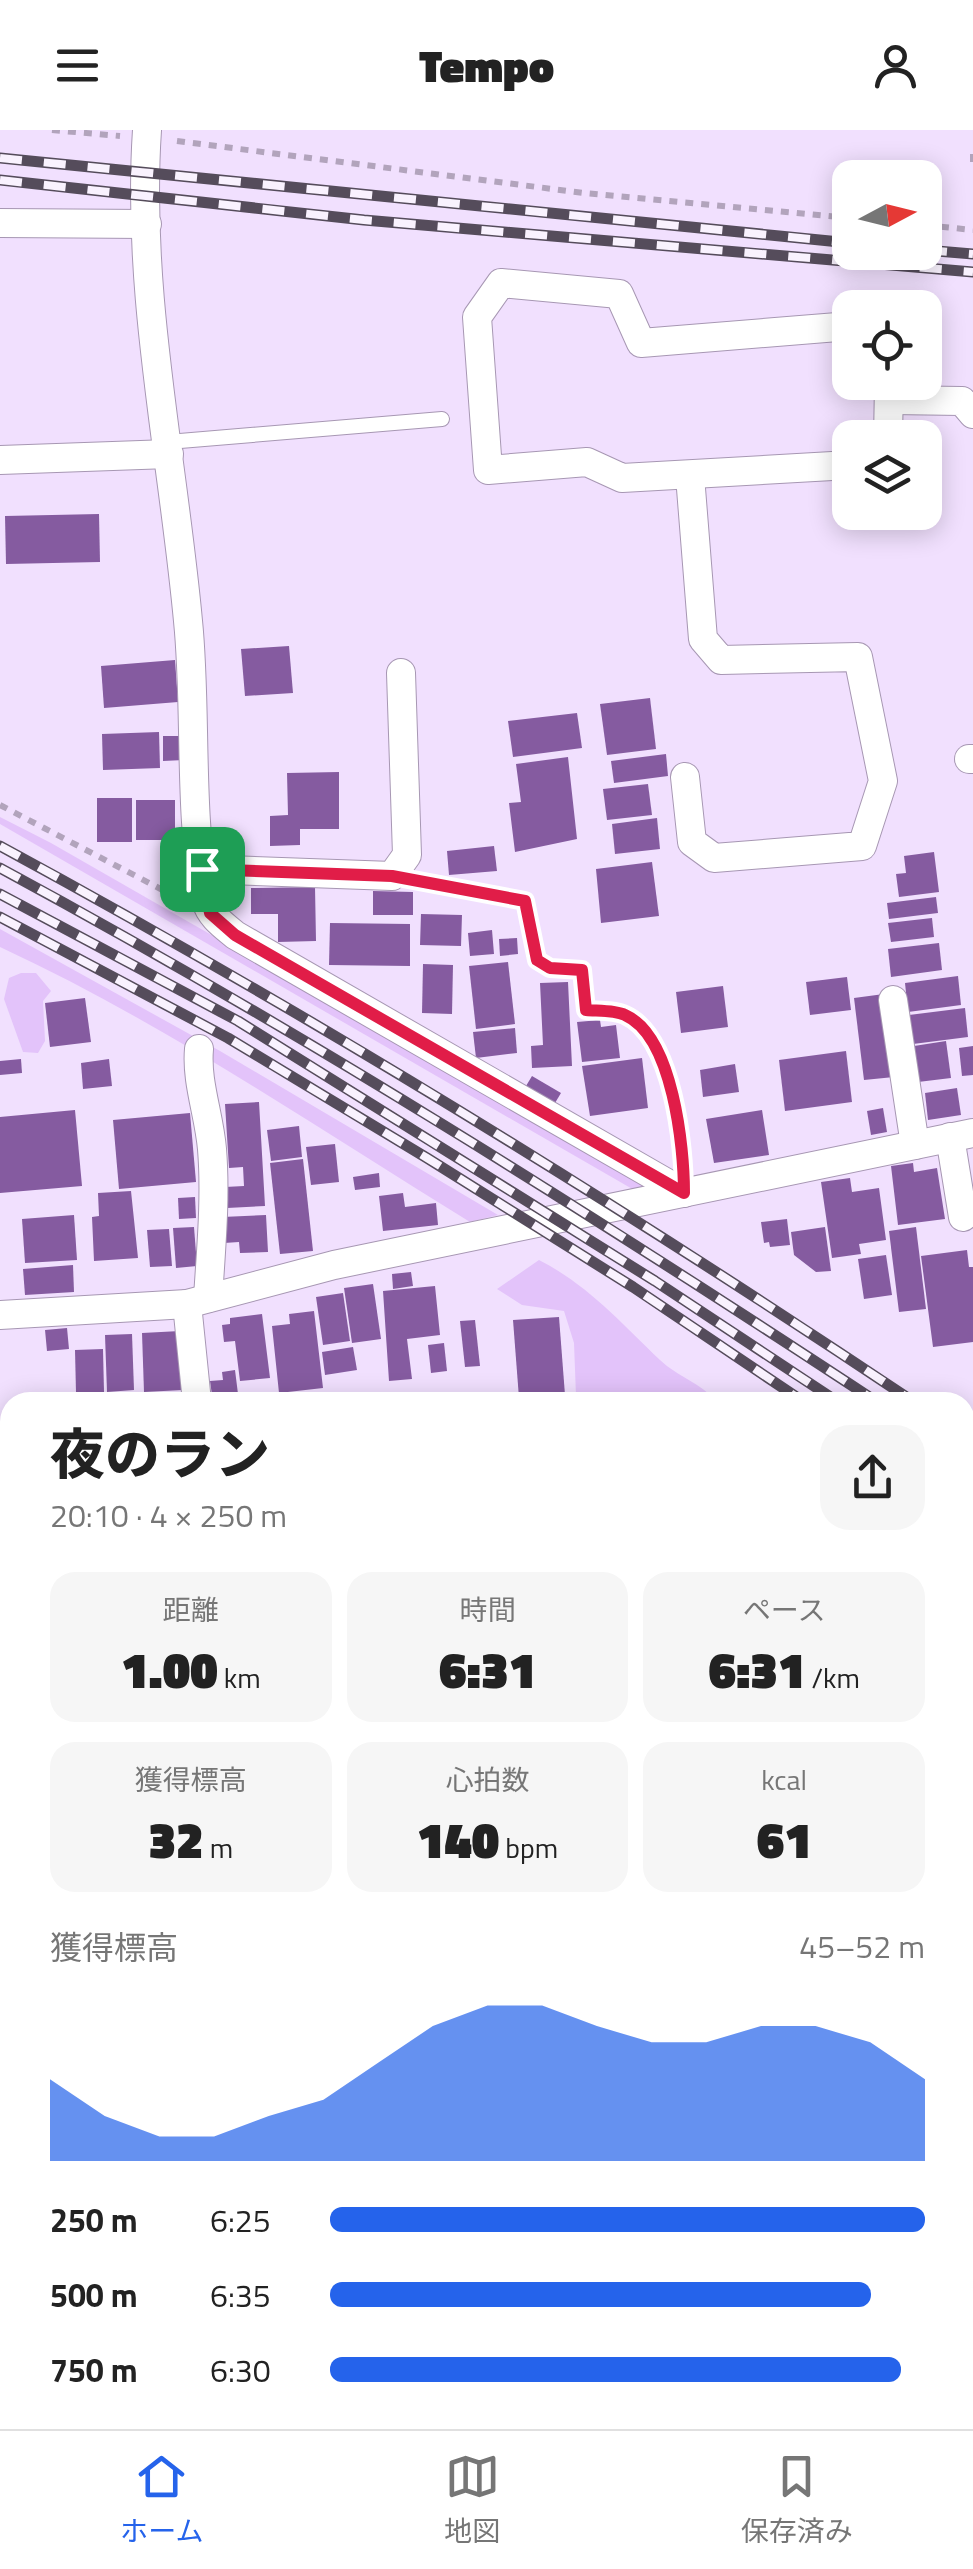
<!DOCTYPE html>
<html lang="ja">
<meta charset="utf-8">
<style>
body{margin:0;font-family:"Titillium Web","Noto Sans JP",sans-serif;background:#f6f6f6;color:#222;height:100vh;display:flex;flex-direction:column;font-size:38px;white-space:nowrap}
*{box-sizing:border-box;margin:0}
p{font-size:32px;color:#767676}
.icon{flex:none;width:55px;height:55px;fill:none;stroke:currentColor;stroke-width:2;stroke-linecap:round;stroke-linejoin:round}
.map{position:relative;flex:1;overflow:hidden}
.drawer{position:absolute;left:0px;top:1262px;width:975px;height:1038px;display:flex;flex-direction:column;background:#fff;border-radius:30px 30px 0 0;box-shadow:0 5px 25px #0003}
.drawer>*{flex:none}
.needle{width:65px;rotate:83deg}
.tools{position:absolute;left:832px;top:30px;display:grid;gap:20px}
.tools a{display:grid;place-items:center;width:110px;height:110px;border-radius:20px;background:#fff;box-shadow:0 5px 25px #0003;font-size:50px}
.pin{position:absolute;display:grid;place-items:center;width:85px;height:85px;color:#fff;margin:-42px;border-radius:20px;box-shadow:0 5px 15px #0006}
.round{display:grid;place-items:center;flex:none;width:105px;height:105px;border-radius:30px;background:#f6f6f6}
.head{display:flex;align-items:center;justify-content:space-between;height:170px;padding:0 50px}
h1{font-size:55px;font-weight:800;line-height:75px}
.metrics{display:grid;grid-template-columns:repeat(3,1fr);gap:15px;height:170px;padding:10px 50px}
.metrics div{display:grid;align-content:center;border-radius:25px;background:#f6f6f6;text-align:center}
.metrics b{font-size:50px;font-weight:800}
.metrics small{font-size:28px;font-weight:400}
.metrics p{font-size:28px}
.chart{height:280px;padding:20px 50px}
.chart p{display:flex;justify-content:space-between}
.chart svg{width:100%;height:180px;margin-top:10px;fill:#2563eb;opacity:.7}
ul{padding:0 50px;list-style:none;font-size:32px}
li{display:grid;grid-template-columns:160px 120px 1fr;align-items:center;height:75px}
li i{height:25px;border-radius:12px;background:#2563eb}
header{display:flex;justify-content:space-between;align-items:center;height:130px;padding:0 50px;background:#fff;font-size:45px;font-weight:800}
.dock{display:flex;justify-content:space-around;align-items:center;height:140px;border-top:2px solid #e0e0e0;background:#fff;font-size:28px;color:#767676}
.dock a{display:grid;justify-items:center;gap:5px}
.dock .on{color:#2563eb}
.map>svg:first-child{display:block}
.green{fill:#e3c3fa}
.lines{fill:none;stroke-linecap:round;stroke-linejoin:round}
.stream{stroke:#cda0eb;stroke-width:10}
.river{stroke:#cda0eb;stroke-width:62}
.building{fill:#855ba0}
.service-casing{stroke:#a797b3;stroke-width:16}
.minor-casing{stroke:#a797b3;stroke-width:30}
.path{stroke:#b2a4bc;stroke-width:6;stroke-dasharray:8 8;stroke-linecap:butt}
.service{stroke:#fff;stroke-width:14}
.minor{stroke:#fff;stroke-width:28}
.rail-casing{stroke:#554c5b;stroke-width:11}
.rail{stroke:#f9f2fe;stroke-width:8;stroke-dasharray:22;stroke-linecap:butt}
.route-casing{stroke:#fff;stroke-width:20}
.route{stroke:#e11d48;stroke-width:12}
</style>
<header><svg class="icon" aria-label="menu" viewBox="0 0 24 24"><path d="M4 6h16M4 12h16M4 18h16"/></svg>Tempo<svg class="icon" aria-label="person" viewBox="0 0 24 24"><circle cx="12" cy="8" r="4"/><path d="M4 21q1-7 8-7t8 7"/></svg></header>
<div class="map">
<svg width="973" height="2299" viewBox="0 0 973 2299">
<rect width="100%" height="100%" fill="#f1e0fe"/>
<g class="green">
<path d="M0,687L51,713L655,1059L641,1064L0,694Z"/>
<path d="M0,799L220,921L498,1085L470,1092C316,997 164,893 0,817Z"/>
<path d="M21,843H36L51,861L43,871L45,911L38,923L23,922L4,869L9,848Z"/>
<path d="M539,1130C588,1155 621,1193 660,1230C678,1247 701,1253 717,1272H569L576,1266L574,1213L564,1181L522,1175L497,1159Z"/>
<path d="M0,2169L10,2170V2276L0,2277Z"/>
</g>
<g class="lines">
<path class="stream" d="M0,1801L10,1818"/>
<g class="river">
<path d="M965,2195L973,2190"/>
<path d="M800,2299L814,2290"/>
</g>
</g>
<g class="building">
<path d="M99,384L100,432L6,434L5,386Z"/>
<path d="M289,516L293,563L245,566L241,519Z"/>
<path d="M175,530L178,572L104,578L101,536Z"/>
<path d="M650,568L656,619L607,625L600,574Z"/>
<path d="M577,583L582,618L513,627L508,591Z"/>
<path d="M159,602L160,638L103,640L102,604Z"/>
<path d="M163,606H183L184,630L163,631Z"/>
<path d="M666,624L668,646L614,653L611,631Z"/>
<path d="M568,627L577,709L515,722L509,673L521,672L516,634Z"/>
<path d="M339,642V699H300V715L270,716V686L288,685L287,643Z"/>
<path d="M648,654L652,685L607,690L603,659Z"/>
<rect x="97" y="668" width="35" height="44"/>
<rect x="136" y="670" width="39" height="40"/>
<path d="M657,688L660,719L615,724L612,694Z"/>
<path d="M494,716L497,741L449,745L447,721Z"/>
<path d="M934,722L939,762L899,767L896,744L906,743L904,726Z"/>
<path d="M652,732L659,786L601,793L596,739Z"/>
<path d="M315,757L316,811L278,812V784H251V758Z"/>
<path d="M373,761L413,762V785H373Z"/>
<path d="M936,767L938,783L889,789L887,773Z"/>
<path d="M421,784L462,785L461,816L420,815Z"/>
<path d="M932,788L934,807L891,812L888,793Z"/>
<path d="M330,793L410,794V836L329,835Z"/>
<path d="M492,800L494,824L470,826L468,803Z"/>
<path d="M517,808L518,824L500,826L499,809Z"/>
<path d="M939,813L942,840L891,847L888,819Z"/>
<path d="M508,832L515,894L476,899L469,836Z"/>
<path d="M423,834L453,835L452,884L422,883Z"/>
<path d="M958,846L961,875L908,882L905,853Z"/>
<path d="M847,847L851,880L810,885L806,852Z"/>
<path d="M568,852L572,936L532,938L531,916L543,915L540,853Z"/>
<path d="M723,856L728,897L681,903L676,862Z"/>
<path d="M884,864L894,947L864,950L854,868Z"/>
<path d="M85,868L91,912L50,917L45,873Z"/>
<path d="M965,878L968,907L913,914L909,885Z"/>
<path d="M600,890L601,897L616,895L620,928L582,932L577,892Z"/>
<path d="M515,898L517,923L476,928L473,902Z"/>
<path d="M946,911L951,948L918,952L914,916Z"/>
<path d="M973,916V945L962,946L959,918Z"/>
<path d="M846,921L852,972L785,981L779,930Z"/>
<path d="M642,928L648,978L590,986L582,936Z"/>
<path d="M21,929L22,943L0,945V931Z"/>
<path d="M109,929L112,956L83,959L81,933Z"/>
<path d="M735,934L739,962L703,967L700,940Z"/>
<path d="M532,946L561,963L555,973L526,956Z"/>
<path d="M957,958L961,985L928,990L925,963Z"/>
<path d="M259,972L265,1076L227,1078L225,1057L244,1056L243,1037L229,1038L225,974Z"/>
<path d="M883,978L887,1002L871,1005L867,981Z"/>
<path d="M75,980L82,1056L0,1063V987Z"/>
<path d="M762,980L769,1025L714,1033L706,989Z"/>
<path d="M190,983L196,1052L119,1059L113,990Z"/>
<path d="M299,996L302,1027L271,1031L267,1000Z"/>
<path d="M335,1014L339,1052L311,1055L306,1017Z"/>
<path d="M303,1029L313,1121L280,1124L270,1033Z"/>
<path d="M913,1033L914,1042L937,1038L945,1089L898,1095L891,1036Z"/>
<path d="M379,1043L380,1057L355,1060L353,1047Z"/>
<path d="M850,1048L852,1062L879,1058L886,1110L859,1114L861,1124L832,1128L821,1052Z"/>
<path d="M131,1061L138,1128L94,1131L92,1087L99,1086L98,1063Z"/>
<path d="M403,1063L405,1077L436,1073L438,1095L383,1101L379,1066Z"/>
<path d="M195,1067L196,1088L179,1089L178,1068Z"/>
<path d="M74,1085L77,1130L25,1133L22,1089Z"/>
<path d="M266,1085L268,1122L240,1123L239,1112L224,1113L222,1087Z"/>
<path d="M787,1089L790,1115L770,1117L769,1112L764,1113L761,1092Z"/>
<path d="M194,1097L197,1136L176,1138L173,1098Z"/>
<path d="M825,1097L831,1141L816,1142L794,1125L791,1102Z"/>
<path d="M916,1097L926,1179L899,1182L889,1101Z"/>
<path d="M169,1099L172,1136L150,1137L147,1100Z"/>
<path d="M967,1120L969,1137H973V1212L933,1217L921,1126Z"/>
<path d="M886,1125L892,1165L864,1169L858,1129Z"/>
<path d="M73,1135L74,1162L25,1165L23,1139Z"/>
<path d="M411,1142L413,1156L393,1159L392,1144Z"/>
<path d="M373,1154L381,1209L352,1213L344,1158Z"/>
<path d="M435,1156L440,1205L407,1209L412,1249L389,1251L383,1161Z"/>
<path d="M343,1163L350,1211L323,1215L316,1167Z"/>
<path d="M314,1181L323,1258L279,1263L272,1196L290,1194L289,1184Z"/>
<path d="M262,1184L270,1248L240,1251L235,1211L224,1212L222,1195L230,1194V1188Z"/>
<path d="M559,1187L565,1265L519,1268L513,1190Z"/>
<path d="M475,1190L480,1236L465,1237L460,1191Z"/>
<path d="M67,1198L69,1219L47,1221L45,1200Z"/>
<path d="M180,1201L183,1260L144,1262L142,1203Z"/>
<path d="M132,1204L134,1260L107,1262L105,1205Z"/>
<path d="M444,1213L447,1241L431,1243L428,1215Z"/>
<path d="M353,1217L357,1240L325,1245L322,1222Z"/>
<path d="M103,1219L104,1262L76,1263L75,1220Z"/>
<path d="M235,1240L239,1272H213L210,1251L223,1250L222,1242Z"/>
<path d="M71,1266V1272H24V1267Z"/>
<path d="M8,1614L10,1660L0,1661V1615Z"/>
<path d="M973,1856V1889L966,1892L965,1859Z"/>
<path d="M973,1992V2045L969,2047L965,1996Z"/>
<path d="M141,2290H198L199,2299H142Z"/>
<path d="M362,2290H411V2299H363Z"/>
</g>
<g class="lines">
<defs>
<g id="service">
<path d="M168,312L442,289"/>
<path d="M0,2067L10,2062"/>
</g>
<g id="minor">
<path d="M147,0C136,164 173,328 188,491C197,578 188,687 206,771C210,786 223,795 235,805L684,1063"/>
<path d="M0,93L147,94"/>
<path d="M850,196L641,213L619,164L501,153L477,187L488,340L587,332L622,348L850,335"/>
<path d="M891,270L962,271L973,284"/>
<path d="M888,308L889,254"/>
<path d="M0,330L169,324"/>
<path d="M969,629H973"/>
<path d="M685,647L692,712L714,728L862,716L883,651L858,527L721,530L703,509L690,346"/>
<path d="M203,739L392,746L407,725L401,543"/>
<path d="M893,870L915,1015"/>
<path d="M199,919C196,952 209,984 212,1019C216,1068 211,1119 208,1168"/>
<path d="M950,1007L963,1087"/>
<path d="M187,1174L197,1272"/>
<path d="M0,1185L187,1174L334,1135L973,1003"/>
<path d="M965,1939L973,1937"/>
<path d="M303,2290L305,2299"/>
<path d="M97,2299L107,2290"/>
<path d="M567,2299L584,2290"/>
</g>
</defs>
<use href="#service" class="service-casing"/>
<use href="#minor" class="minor-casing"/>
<g class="path">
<path d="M52,0L120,6"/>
<path d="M177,11L584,63L850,88"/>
<path d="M973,24V38"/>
<path d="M925,95L973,100"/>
<path d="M0,675L176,767"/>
<path d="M423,752L525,771L537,830L550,838L582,840L586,880C598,881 615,880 625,885C673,907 674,982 682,1026"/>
<path d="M0,1506L10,1504"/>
</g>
<use href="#service" class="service"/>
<use href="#minor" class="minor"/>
<defs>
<g id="rail">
<path d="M0,28L850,113"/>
<path d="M0,50L364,90L973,142"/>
<path d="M925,120L973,124"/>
<path d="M0,716C314,886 618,1074 914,1272"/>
<path d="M0,738C302,901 591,1084 877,1272"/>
<path d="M0,764L238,891L655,1151L838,1272"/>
<path d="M0,787L228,908L427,1028L633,1157L804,1272"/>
<path d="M965,1306L973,1312"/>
<path d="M965,1331L973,1336"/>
<path d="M965,1356L973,1362"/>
<path d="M965,1379L973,1385"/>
</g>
</defs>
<use href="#rail" class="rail-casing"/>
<use href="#rail" class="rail"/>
</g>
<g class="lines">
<defs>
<path id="route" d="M202,739L392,746L525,771L537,830L550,838L582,840L586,880C598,881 615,880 625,885C673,906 684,1017 684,1063L235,805L210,783Z"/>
</defs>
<use href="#route" class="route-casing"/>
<use href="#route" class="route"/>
</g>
</svg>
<div class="tools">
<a><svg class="needle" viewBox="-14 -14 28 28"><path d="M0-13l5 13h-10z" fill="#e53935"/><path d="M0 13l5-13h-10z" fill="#767676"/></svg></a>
<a><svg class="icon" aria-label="locate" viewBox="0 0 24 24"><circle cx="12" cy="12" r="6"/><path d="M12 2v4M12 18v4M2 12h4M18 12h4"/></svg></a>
<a><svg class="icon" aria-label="layers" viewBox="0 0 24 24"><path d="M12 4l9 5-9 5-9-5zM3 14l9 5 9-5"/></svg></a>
</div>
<div class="pin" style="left:202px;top:739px;background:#1e9e55"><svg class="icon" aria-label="arrive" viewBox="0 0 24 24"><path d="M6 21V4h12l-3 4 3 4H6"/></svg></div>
<section class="drawer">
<div class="head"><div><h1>夜のラン</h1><p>20:10 · 4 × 250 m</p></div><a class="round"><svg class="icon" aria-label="share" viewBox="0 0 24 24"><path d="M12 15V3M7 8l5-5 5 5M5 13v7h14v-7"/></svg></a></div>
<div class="metrics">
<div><p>距離</p><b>1.00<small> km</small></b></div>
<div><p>時間</p><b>6:31</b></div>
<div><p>ペース</p><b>6:31<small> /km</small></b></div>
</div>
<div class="metrics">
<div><p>獲得標高</p><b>32<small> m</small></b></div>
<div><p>心拍数</p><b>140<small> bpm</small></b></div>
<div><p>kcal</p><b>61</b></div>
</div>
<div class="chart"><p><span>獲得標高</span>45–52 m</p>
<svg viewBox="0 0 160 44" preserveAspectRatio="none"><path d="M0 44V24L10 33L20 38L30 38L40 33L50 29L60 20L70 11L80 6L90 6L100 11L110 15L120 15L130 11L140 11L150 15L160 24V44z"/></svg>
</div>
<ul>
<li><b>250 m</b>6:25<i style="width:100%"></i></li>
<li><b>500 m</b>6:35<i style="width:91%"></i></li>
<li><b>750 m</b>6:30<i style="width:96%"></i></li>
</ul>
</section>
</div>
<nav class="dock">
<a class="on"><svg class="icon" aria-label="home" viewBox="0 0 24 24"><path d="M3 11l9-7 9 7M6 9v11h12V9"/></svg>ホーム</a>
<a><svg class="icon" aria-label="map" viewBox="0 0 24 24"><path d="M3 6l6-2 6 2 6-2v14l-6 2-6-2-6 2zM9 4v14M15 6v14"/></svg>地図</a>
<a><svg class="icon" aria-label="saved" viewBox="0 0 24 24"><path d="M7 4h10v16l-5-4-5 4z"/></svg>保存済み</a>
</nav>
